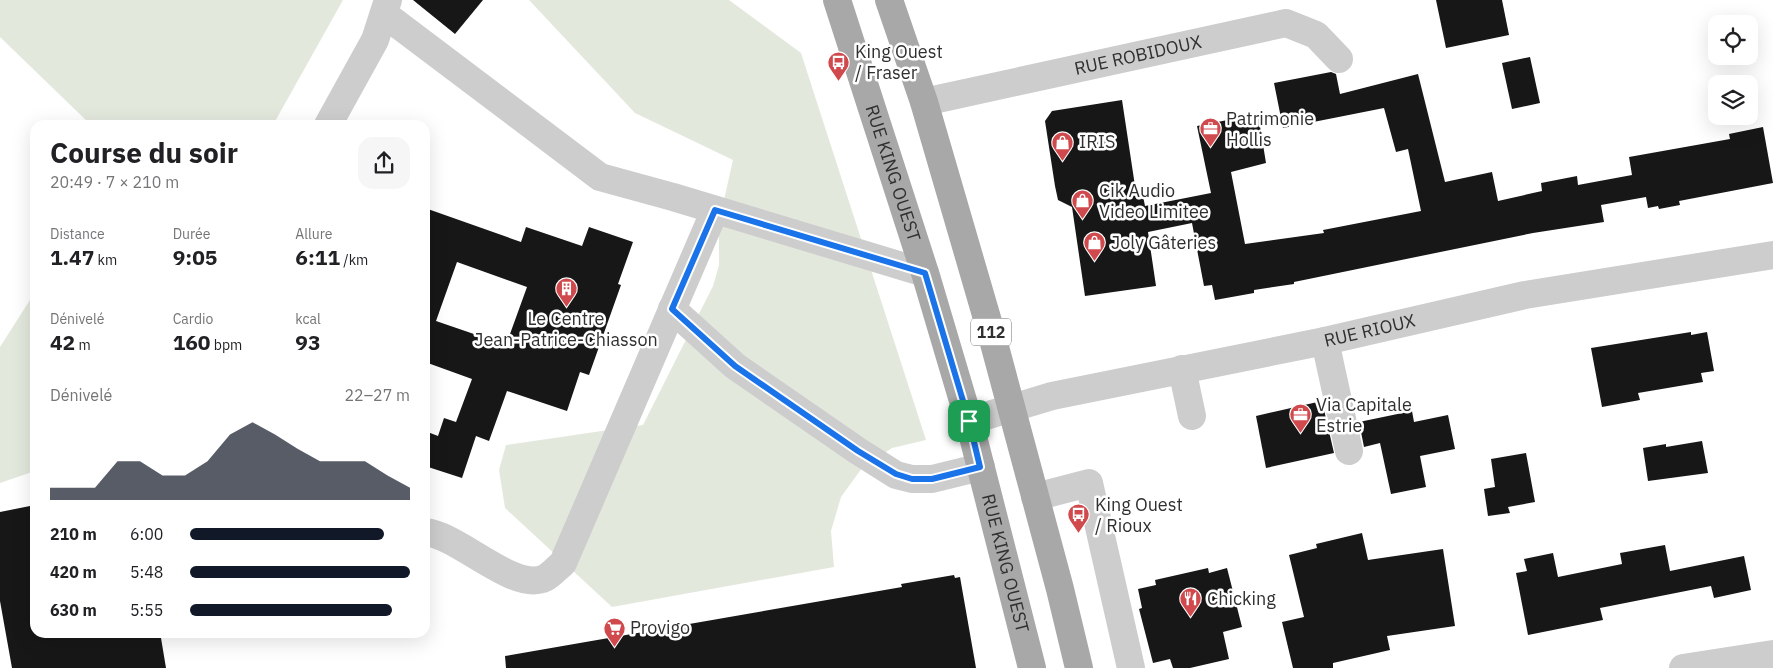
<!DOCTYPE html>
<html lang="fr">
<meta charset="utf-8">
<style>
body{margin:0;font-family:"IBM Plex Sans",sans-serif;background:#f6f6f6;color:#202124;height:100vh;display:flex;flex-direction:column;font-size:19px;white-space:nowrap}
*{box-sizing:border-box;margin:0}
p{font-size:16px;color:#757577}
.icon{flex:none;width:28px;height:28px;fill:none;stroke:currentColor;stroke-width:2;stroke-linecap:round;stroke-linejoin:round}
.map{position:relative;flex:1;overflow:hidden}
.sheet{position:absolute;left:30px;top:120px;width:400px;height:518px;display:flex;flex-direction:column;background:#fff;border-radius:15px;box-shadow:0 5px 20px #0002}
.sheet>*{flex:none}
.buttons{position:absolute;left:1708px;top:15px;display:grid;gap:10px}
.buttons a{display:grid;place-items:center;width:50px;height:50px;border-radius:10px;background:#fff;box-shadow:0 5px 20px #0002;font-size:25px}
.pin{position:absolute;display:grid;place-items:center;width:42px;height:42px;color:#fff;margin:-21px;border-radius:10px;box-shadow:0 2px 8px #0006}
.round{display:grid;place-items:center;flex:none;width:52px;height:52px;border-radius:15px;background:#f6f6f6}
.headline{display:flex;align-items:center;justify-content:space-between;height:85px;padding:0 20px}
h1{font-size:28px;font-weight:700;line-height:38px}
.stats{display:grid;grid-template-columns:repeat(3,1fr);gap:8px;height:85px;padding:5px 20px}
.stats div{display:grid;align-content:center}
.stats b{font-size:21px;font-weight:700}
.stats small{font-size:14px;font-weight:400}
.stats p{font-size:14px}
.chart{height:140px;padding:10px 20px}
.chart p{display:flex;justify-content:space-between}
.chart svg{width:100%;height:90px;margin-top:5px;fill:#111827;opacity:.7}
ul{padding:0 20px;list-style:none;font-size:16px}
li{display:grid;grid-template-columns:80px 60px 1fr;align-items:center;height:38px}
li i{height:12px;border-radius:6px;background:#111827}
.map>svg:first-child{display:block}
.green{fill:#e3e8dd}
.building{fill:#171717;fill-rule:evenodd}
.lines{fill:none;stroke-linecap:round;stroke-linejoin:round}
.minor{stroke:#cdcdcd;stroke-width:28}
.major{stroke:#a8a8a8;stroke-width:28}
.route-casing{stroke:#fff;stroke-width:10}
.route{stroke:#1a73e8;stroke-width:6}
.labels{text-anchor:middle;stroke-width:5;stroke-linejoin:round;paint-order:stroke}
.shield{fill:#fff;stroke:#6e6e6e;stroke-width:1}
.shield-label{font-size:16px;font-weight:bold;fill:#303030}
.poi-label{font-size:18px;fill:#303030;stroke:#fff;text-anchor:start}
.street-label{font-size:18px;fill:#303030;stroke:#fff}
</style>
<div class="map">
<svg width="1773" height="668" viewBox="0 0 1773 668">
<rect width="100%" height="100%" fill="#fff"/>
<g class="green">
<path d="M0,0H343L273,125H91L0,37Z"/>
<path d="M529,0H729L801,53L926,440L892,448L862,468L841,497L831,531L834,567L612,607L505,508L499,470L506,445L643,425L713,286L719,265V222L733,160L635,113Z"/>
<path d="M35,292V471L0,483V347Z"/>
</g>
<g class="building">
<path d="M413,0H483L455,34Z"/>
<path d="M1436,0H1502L1509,35L1446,48Z"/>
<path d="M1530,57L1540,103L1512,109L1502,63Z"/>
<path d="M1331,72L1336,74L1340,94L1418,74L1445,182L1492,172L1498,201L1542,191L1541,183L1577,176L1578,185L1632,175L1629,157L1730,139L1729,134L1763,127L1773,183L1679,201L1680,205L1659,209L1658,206L1648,208L1646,197L1601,205L1604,222L1533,233L1294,282V284L1254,290V293L1215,300L1212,285L1204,286L1192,223L1148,232L1156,286L1085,296L1072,207L1058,200L1055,186L1045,121L1052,111L1122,100L1135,186L1142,191L1145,206L1211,193L1197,126L1258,114L1266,163L1231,172L1245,244L1324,233L1323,230L1421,211L1408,149L1396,152L1384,108L1283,128L1274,83Z"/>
<path d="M425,208L521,242L526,227L582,246L589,227L633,242L618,284L621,285L589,375L580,372L567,411L507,391L489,441L476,436L462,478L425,466V431L438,436L444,418L456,422L472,379L425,362ZM457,262L527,287L506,345L436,321Z"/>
<path d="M1691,332V335L1707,332L1714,371L1701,373L1703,382L1638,393L1640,400L1602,407L1591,348Z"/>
<path d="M1322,401L1334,453L1266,468L1256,416Z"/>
<path d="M1412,411L1414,422L1448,415L1455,449L1420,456L1426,487L1391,494L1380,443L1364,447L1359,422Z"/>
<path d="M1702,441L1708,473L1648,481L1643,448L1666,444V447Z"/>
<path d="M1526,453L1535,502L1508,507L1510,513L1488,516L1484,489L1495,487L1491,459Z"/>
<path d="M35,505V632H160L166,668H12L0,601V512Z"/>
<path d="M1362,533L1368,560L1443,549L1455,626L1387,636L1390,650L1333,663V668H1293L1282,622L1304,617L1289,555L1317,548L1316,544Z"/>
<path d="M1665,545L1670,571L1744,556L1751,590L1714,598L1711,586L1600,608L1603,620L1528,635L1516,573L1527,571L1524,559L1553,553L1558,577L1622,564L1620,553Z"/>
<path d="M1208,568L1209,573L1227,568L1242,627L1223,632L1229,659L1190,668H1173L1170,659L1153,663L1139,609L1142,608L1138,589L1156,585L1155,580Z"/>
<path d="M954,575L955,578L960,577L976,668H506L505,656L902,587L901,584Z"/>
</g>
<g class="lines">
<g class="minor">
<path d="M384,14L600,177L673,197L925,273"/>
<path id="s1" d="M924,102L1286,23L1316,35L1339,59"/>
<path d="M328,125L375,40L388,0"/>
<path d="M672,309L735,366L858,451L896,475L912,479H932L981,467"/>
<path d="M1325,341L1349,451"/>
<path d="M1182,369L1192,416"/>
<path id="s2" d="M969,421L1052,396L1325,341L1525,295L1773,255"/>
<path d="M1035,497L1089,483L1131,668"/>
<path d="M425,532C459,535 514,593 545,578C551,575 557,568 563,563L715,210"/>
<path d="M1683,668L1773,654"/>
</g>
<g class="major">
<path id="s3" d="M837,0L926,276L969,421L1032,668"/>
<path d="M889,0L924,102L991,332L1060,589L1079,668"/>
</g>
</g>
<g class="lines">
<defs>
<path id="route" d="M715,210L925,273L969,421L980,467L932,479H912L896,474L858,451L735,366L672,309Z"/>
</defs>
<use href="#route" class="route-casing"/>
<use href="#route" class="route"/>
</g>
<defs>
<symbol id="bus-pin" viewBox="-11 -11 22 30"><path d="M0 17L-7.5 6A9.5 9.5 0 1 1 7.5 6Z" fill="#d0494d" stroke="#fff"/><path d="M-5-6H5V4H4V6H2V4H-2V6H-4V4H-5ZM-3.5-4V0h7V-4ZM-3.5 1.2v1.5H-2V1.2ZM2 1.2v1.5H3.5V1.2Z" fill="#fff"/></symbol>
<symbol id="office-pin" viewBox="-11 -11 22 30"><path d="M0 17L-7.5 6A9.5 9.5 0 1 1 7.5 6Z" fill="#d0494d" stroke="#fff"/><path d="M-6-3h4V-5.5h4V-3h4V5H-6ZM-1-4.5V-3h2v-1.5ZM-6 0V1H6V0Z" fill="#fff"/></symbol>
<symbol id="shop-pin" viewBox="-11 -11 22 30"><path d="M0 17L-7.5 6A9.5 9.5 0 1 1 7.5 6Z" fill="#d0494d" stroke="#fff"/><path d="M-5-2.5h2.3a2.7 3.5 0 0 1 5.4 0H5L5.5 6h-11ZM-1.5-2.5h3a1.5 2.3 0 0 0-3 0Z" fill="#fff"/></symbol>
<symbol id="building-pin" viewBox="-11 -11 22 30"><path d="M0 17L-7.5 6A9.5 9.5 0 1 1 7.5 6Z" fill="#d0494d" stroke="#fff"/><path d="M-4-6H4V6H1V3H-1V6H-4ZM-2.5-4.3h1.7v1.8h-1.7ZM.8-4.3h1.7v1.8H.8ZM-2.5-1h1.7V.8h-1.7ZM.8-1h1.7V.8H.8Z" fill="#fff"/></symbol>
<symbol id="restaurant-pin" viewBox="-11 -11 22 30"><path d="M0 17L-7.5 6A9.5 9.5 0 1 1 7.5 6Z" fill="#d0494d" stroke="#fff"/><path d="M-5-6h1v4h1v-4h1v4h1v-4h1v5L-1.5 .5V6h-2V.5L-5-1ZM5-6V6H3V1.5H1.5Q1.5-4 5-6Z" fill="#fff"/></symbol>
<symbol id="supermarket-pin" viewBox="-11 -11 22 30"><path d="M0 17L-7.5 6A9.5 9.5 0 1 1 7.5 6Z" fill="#d0494d" stroke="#fff"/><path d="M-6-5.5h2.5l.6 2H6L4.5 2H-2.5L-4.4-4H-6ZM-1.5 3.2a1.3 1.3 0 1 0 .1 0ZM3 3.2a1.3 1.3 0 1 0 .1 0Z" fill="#fff"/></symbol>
</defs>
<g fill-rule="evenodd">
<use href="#bus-pin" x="826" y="50" width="25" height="34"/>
<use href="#office-pin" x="1198" y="116" width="25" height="34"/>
<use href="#shop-pin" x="1050" y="130" width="25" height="34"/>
<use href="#shop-pin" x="1070" y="188" width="25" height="34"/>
<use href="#shop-pin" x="1082" y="230" width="25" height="34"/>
<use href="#building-pin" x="554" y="276" width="25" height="34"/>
<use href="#office-pin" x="1288" y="402" width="25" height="34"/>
<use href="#bus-pin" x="1066" y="502" width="25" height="34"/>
<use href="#restaurant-pin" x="1178" y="586" width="25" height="34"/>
<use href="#supermarket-pin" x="602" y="616" width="25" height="34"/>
</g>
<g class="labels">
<rect class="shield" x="971" y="318.5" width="40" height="27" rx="4"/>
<g class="shield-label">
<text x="991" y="338">112</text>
</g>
<g class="poi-label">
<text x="855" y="58">King Ouest<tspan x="855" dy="21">/ Fraser</tspan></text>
<text x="1226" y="125">Patrimonie<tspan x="1226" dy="21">Hollis</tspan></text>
<text x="1079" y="148">IRIS</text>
<text x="1099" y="197">Cik Audio<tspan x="1099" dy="21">Video Limitee</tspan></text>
<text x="1111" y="249">Joly Gâteries</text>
<text x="566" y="325" text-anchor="middle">Le Centre<tspan x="566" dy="21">Jean-Patrice-Chiasson</tspan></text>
<text x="1316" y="411">Via Capitale<tspan x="1316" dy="21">Estrie</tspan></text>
<text x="1095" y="511">King Ouest<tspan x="1095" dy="21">/ Rioux</tspan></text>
<text x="1207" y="605">Chicking</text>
<text x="630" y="634">Provigo</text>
</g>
<g class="street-label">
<text dy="6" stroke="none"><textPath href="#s1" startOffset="219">RUE ROBIDOUX</textPath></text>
<text dy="6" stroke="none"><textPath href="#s3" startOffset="182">RUE KING OUEST</textPath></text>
<text dy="6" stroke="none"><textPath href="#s2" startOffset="411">RUE RIOUX</textPath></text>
<text dy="6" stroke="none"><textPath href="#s3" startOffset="588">RUE KING OUEST</textPath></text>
</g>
</g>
</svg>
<div class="buttons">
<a><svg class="icon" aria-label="locate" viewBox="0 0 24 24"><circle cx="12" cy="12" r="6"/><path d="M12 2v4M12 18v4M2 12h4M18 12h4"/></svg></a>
<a><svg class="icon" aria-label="layers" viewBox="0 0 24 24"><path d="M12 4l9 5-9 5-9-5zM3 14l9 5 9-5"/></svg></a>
</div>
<div class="pin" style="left:969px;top:421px;background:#1e9e55"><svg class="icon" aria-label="arrive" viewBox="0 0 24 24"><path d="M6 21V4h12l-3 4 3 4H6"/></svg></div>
<section class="sheet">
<div class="headline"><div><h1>Course du soir</h1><p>20:49 · 7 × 210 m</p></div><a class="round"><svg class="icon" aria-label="share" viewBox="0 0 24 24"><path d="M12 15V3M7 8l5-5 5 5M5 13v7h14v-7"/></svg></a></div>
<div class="stats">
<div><p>Distance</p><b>1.47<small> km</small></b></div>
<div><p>Durée</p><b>9:05</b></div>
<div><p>Allure</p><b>6:11<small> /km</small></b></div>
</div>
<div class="stats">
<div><p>Dénivelé</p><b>42<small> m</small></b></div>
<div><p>Cardio</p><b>160<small> bpm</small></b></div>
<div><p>kcal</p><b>93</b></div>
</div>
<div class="chart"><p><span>Dénivelé</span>22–27 m</p>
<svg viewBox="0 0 160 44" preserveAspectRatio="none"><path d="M0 44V38L10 38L20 38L30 25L40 25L50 32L60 32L70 25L80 12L90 6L100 12L110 19L120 25L130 25L140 25L150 32L160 38V44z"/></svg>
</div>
<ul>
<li><b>210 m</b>6:00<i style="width:88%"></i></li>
<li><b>420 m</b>5:48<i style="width:100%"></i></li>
<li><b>630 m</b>5:55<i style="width:92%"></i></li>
</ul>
</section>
</div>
